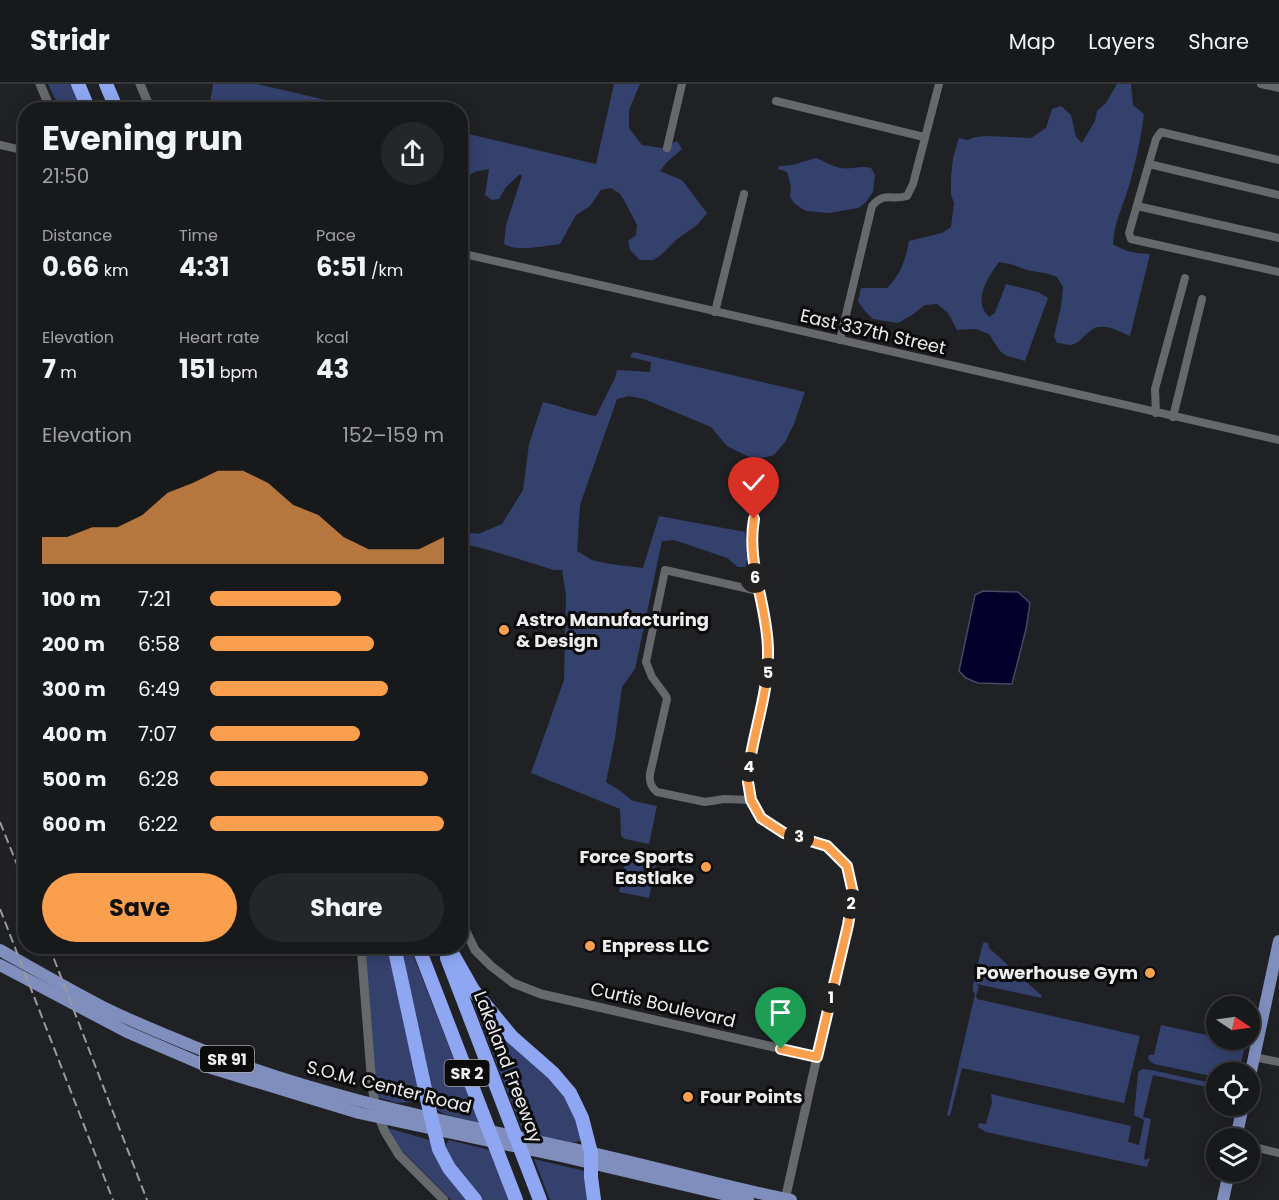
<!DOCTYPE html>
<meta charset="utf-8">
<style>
body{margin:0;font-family:Poppins,sans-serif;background:#252628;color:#f1f3f6;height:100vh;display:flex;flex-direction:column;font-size:22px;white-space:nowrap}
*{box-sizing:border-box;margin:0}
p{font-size:20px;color:#9fa0a3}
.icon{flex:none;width:33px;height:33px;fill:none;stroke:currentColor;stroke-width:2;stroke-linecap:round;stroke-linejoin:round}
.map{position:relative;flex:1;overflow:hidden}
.side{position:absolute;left:18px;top:18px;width:450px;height:852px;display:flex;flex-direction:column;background:#18191b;border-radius:24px;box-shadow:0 3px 15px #0003,0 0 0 2px #36383a}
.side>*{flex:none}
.needle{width:39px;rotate:103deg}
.fabs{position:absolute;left:1206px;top:912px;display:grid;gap:12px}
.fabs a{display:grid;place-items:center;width:54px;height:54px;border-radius:50%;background:#18191b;box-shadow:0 3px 15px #0003,0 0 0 2px #36383a;font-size:30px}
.pin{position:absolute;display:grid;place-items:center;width:51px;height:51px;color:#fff;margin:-62px -26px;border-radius:50% 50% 50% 0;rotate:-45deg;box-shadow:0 0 6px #0007}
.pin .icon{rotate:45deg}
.km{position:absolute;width:30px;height:30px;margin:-15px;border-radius:50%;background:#222;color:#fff;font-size:16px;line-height:30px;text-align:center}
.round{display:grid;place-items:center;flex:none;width:63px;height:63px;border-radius:32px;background:#252628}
.summary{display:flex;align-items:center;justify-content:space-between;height:102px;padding:0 24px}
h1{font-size:33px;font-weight:700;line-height:45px}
.stats{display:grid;grid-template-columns:repeat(3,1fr);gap:9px;height:102px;padding:6px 24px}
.stats div{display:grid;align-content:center}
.stats b{font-size:26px;font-weight:700}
.stats small{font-size:16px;font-weight:400}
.stats p{font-size:16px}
.chart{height:168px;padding:12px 24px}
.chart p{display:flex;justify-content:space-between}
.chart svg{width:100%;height:108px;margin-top:6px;fill:#fa9f4e;opacity:.7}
.action{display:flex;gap:12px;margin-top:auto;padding:12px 24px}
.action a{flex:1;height:69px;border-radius:36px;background:#fa9f4e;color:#111;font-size:24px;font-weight:700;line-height:69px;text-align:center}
.action a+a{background:#252628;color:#f1f3f6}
ul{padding:0 24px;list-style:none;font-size:20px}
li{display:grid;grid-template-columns:96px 72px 1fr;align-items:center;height:45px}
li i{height:15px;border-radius:8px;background:#fa9f4e}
header{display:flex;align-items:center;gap:36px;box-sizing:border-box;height:84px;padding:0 30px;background:#18191b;border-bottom:2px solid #36383a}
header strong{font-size:28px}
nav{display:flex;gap:33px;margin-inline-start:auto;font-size:21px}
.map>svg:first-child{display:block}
.green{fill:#34416d}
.water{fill:#02002b;stroke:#484766;stroke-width:1.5}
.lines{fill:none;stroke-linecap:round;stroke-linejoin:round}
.minor{stroke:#66686b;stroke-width:8}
.tertiary{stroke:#66686b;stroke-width:9}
.primary{stroke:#7f8ebd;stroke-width:12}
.motorway{stroke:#8fa7f3;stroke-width:14}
.rail{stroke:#9a9b9d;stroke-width:2;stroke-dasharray:9 4.5;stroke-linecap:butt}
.route-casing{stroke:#fff;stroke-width:12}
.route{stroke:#fa9f4e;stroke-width:8}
.poi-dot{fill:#fa9f4e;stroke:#0b0b0c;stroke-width:2}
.labels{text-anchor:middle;stroke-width:6;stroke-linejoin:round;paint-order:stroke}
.shield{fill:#0b0b0c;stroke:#a9a9ab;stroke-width:1.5}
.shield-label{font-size:16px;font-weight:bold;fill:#ededef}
.street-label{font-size:18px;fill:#ededef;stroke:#0b0b0c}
.poi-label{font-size:18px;font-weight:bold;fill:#ededef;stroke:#0b0b0c;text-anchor:start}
</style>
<header>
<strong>Stridr</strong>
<nav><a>Map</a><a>Layers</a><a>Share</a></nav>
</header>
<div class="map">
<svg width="1279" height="1116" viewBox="0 0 1279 1116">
<rect width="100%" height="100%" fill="#202124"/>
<g class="green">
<path d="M48,0H74L84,25H60Z"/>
<path d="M213,0H257L365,25H209Z"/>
<path d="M614,0H640L629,26V44L642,61L662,64L677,57L682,65L667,78L660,87L682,96L707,129L697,141L676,156L661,171L653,176H640L630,166L628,157L636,151L637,141L624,116L619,109L611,104L601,106L590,122L576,131L560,160C545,162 517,168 504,160L506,141L522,92L520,90L506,103L499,115L492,116L485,111L489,85L477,87L463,94V112L461,122L460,48L596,80Z"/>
<path d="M1117,0H1131L1133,21L1144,30C1141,55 1135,81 1128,105C1122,124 1114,140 1113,160C1126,168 1134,169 1150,170L1130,252C1121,248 1109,241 1098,243C1087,245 1082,259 1071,261C1067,261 1061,259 1057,259L1054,252L1061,223L1063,203L1057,193L1049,190L1027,186L1010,180L999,178C991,189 979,206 982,220C982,225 986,229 989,233L995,229L1006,200L1038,208L1048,214L1025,277L1007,272L1000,267L989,250L976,245L957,246L948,229L937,220L925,221L912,231L898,239L873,235L865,227L858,217L861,204H887C901,190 905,177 909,157L942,149L951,143L954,119L951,111V94L953,74L959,54L967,56L976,53L988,52L1031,54L1046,44L1052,25L1061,22L1071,31L1076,53L1082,59L1095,37L1097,27L1106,19Z"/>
<path d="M816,74C824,77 832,82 840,84C851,86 860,81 871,84L875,91L873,108L865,119L858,124L829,129L806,127L795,120L790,113L791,102L787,88L778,85L780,82L792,81Z"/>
<path d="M633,268L805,308L794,340L785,358L774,371L762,374L749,373L727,362L711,343L644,315L629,312L617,315L580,421L577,467L592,476L610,480L643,484L659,432L745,448L748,469L746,483H738L727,474L674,456L662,457L635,585L622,603L615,654L606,698L619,706L633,717L657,722L649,760L625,755L621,752L620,725L531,689L564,596L566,512L562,486H554L489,466L460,459L461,447L478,450L502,440L523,406L529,360L543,318C561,322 577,329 596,332L615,294L617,286L650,288L651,278L630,273Z"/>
<path d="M627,770L657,776L649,814L619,808Z"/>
<path d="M984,858L988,859L989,864L1042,912L1041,914L977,900V901L979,902L976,912L977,915L1140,952L1124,1019L962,984L950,1032L947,1031L975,910L973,907V901L982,862Z"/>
<path d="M365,863H388L419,1006L417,1011L412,1018L397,1019L377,1013Z"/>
<path d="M399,863H410L479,1039L444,1030L435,1024Z"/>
<path d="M466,900L561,1001L580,1047V1057C565,1062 538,1052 523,1048Z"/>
<path d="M1161,941L1216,953V956H1226L1243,959L1245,962L1239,988H1216V993L1154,980L1150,977L1148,974L1149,971H1154Z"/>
<path d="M1143,985L1151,986L1216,1000V1005L1153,991L1143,1033L1151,1035L1144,1074L1145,1076L1150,1074L1147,1083L986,1048L978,1043L979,1039L986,1040L992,1018L991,1010L1131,1042L1128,1058L1139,1061L1144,1036L1134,1031L1138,990L1139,987Z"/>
<path d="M388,1044L429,1056L469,1116H451L400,1065Z"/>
<path d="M449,1056L489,1066L509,1116H480L470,1104L445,1066L446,1060Z"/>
<path d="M534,1075L585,1087L589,1116H550Z"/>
</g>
<path class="water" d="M983,507L1018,508L1030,519L1026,545L1012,600L978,599L966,594L959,587L975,511Z"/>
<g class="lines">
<g class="minor">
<path d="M1261,0L1279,4"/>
<path d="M776,17L924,53"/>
<path d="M0,61L26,67"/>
<path d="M667,64L682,0"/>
<path d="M1279,76L1161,48L1156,55L1129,149L1131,155L1279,188"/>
<path d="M1149,80L1279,111"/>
<path d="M1137,122L1279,154"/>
<path d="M460,169L1279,356"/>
<path d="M715,228L744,110"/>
<path d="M840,256L872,122C885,107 891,117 907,112L913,100L939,0"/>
<path d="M1156,329L1155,305L1185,194"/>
<path d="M1173,333L1202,215"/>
<path d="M763,392L752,445L753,470L755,490L766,540L768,564V588L764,614L749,679L748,698L751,716L761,734L784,749L827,762L847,782L853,809L848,841L817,973"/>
<path d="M751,716L724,715L705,718L657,708C651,703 649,698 650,690L667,615L666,612L652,593L646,578L665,486L758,507"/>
<path d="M1254,973L1279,978"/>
<path d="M1250,1062L1279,1069"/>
</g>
<g class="tertiary">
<path d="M40,0L51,26"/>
<path d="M140,0L151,26"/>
<path d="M460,835L475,866L491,882L513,899L541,910L817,973L785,1116"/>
<path d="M361,862L372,1002L376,1026L385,1048L399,1071L444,1116"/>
</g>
<g class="primary">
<path d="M0,866C34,885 68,905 103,923C131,937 161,949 190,961C317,1014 454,1039 588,1068C656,1083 723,1102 791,1116"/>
<path d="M0,881L127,948L211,984L359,1029L565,1073L748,1116"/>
<path d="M1250,992L1279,857"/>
<path d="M1236,1054L1243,1022"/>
<path d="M1223,1116L1229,1088"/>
</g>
<g class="motorway">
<path d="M78,0L89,26"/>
<path d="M106,0L117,26"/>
<path d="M394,862L431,1033L439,1065L449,1084L475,1116"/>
<path d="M418,862L516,1116"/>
<path d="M448,862L473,906L512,953L553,989L570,1009L582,1034L591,1069V1093L594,1116"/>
<path d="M447,874L540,1116"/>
</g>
<g class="rail">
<path d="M0,738L26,803"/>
<path d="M0,825L113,1116"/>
<path d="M49,862L147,1116"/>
</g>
</g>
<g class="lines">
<defs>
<path id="route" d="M754,435C746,481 768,522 768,567C769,609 753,648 748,689V698L751,716L761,734L784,749L827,762L847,782L853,809L848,841L817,973L781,965"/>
</defs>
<use href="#route" class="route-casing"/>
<use href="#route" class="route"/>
</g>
<g class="poi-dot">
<circle cx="504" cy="546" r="6"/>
<circle cx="706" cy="783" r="6"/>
<circle cx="590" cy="862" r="6"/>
<circle cx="1150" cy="889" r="6"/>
<circle cx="688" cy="1013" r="6"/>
</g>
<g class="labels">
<g class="shield">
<rect x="200" y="962" width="54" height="26" rx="4.5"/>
<rect x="444.5" y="976" width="45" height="26" rx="4.5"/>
</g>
<g class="shield-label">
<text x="227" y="981">SR 91</text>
<text x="467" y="995">SR 2</text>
</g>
<g class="street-label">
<text transform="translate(873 248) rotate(13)" y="6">East 337th Street</text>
<text transform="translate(663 921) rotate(13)" y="6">Curtis Boulevard</text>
<text transform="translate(508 983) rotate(69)" y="6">Lakeland Freeway</text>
<text transform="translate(389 1003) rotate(14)" y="6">S.O.M. Center Road</text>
</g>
<g class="poi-label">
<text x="516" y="542">Astro Manufacturing<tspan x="516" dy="21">&amp; Design</tspan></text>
<text x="694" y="779" text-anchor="end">Force Sports<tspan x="694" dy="21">Eastlake</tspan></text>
<text x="602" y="868">Enpress LLC</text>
<text x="1138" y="895" text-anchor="end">Powerhouse Gym</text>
<text x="700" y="1019">Four Points</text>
</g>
</g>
</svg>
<div class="fabs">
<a><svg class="needle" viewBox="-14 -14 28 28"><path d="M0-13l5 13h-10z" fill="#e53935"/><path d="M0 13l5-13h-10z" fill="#9fa0a3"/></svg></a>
<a><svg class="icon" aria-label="locate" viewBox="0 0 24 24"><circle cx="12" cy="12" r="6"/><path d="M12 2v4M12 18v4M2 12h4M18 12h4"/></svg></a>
<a><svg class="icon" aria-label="layers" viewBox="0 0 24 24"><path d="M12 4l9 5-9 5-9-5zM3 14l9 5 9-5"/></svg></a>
</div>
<div class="pin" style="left:781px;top:965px;background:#1e9e55"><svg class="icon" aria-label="arrive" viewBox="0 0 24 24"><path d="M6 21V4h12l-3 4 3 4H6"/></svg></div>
<div class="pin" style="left:754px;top:435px;background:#d93025"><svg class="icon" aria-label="check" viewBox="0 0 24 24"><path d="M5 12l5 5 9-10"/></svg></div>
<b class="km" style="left:831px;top:914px">1</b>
<b class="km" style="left:851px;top:820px">2</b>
<b class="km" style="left:799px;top:753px">3</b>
<b class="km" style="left:749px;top:683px">4</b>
<b class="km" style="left:768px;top:589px">5</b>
<b class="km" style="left:755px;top:494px">6</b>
<section class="side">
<div class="summary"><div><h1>Evening run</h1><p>21:50</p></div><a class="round"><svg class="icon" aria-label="share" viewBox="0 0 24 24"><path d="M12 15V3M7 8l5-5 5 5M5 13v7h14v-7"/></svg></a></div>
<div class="stats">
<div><p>Distance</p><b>0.66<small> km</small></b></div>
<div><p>Time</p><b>4:31</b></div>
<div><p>Pace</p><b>6:51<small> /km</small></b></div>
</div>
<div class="stats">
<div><p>Elevation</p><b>7<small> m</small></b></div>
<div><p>Heart rate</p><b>151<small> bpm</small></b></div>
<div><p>kcal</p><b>43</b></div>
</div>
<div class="chart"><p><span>Elevation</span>152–159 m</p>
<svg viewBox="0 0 160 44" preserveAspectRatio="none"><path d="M0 44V33L10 33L20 29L30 29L40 24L50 15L60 11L70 6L80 6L90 11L100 20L110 24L120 33L130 38L140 38L150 38L160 33V44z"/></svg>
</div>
<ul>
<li><b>100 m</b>7:21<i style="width:56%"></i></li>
<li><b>200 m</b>6:58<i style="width:70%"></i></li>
<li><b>300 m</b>6:49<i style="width:76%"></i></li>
<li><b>400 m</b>7:07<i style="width:64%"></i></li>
<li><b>500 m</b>6:28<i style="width:93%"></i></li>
<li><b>600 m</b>6:22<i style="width:100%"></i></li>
</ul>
<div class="action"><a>Save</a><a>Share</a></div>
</section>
</div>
